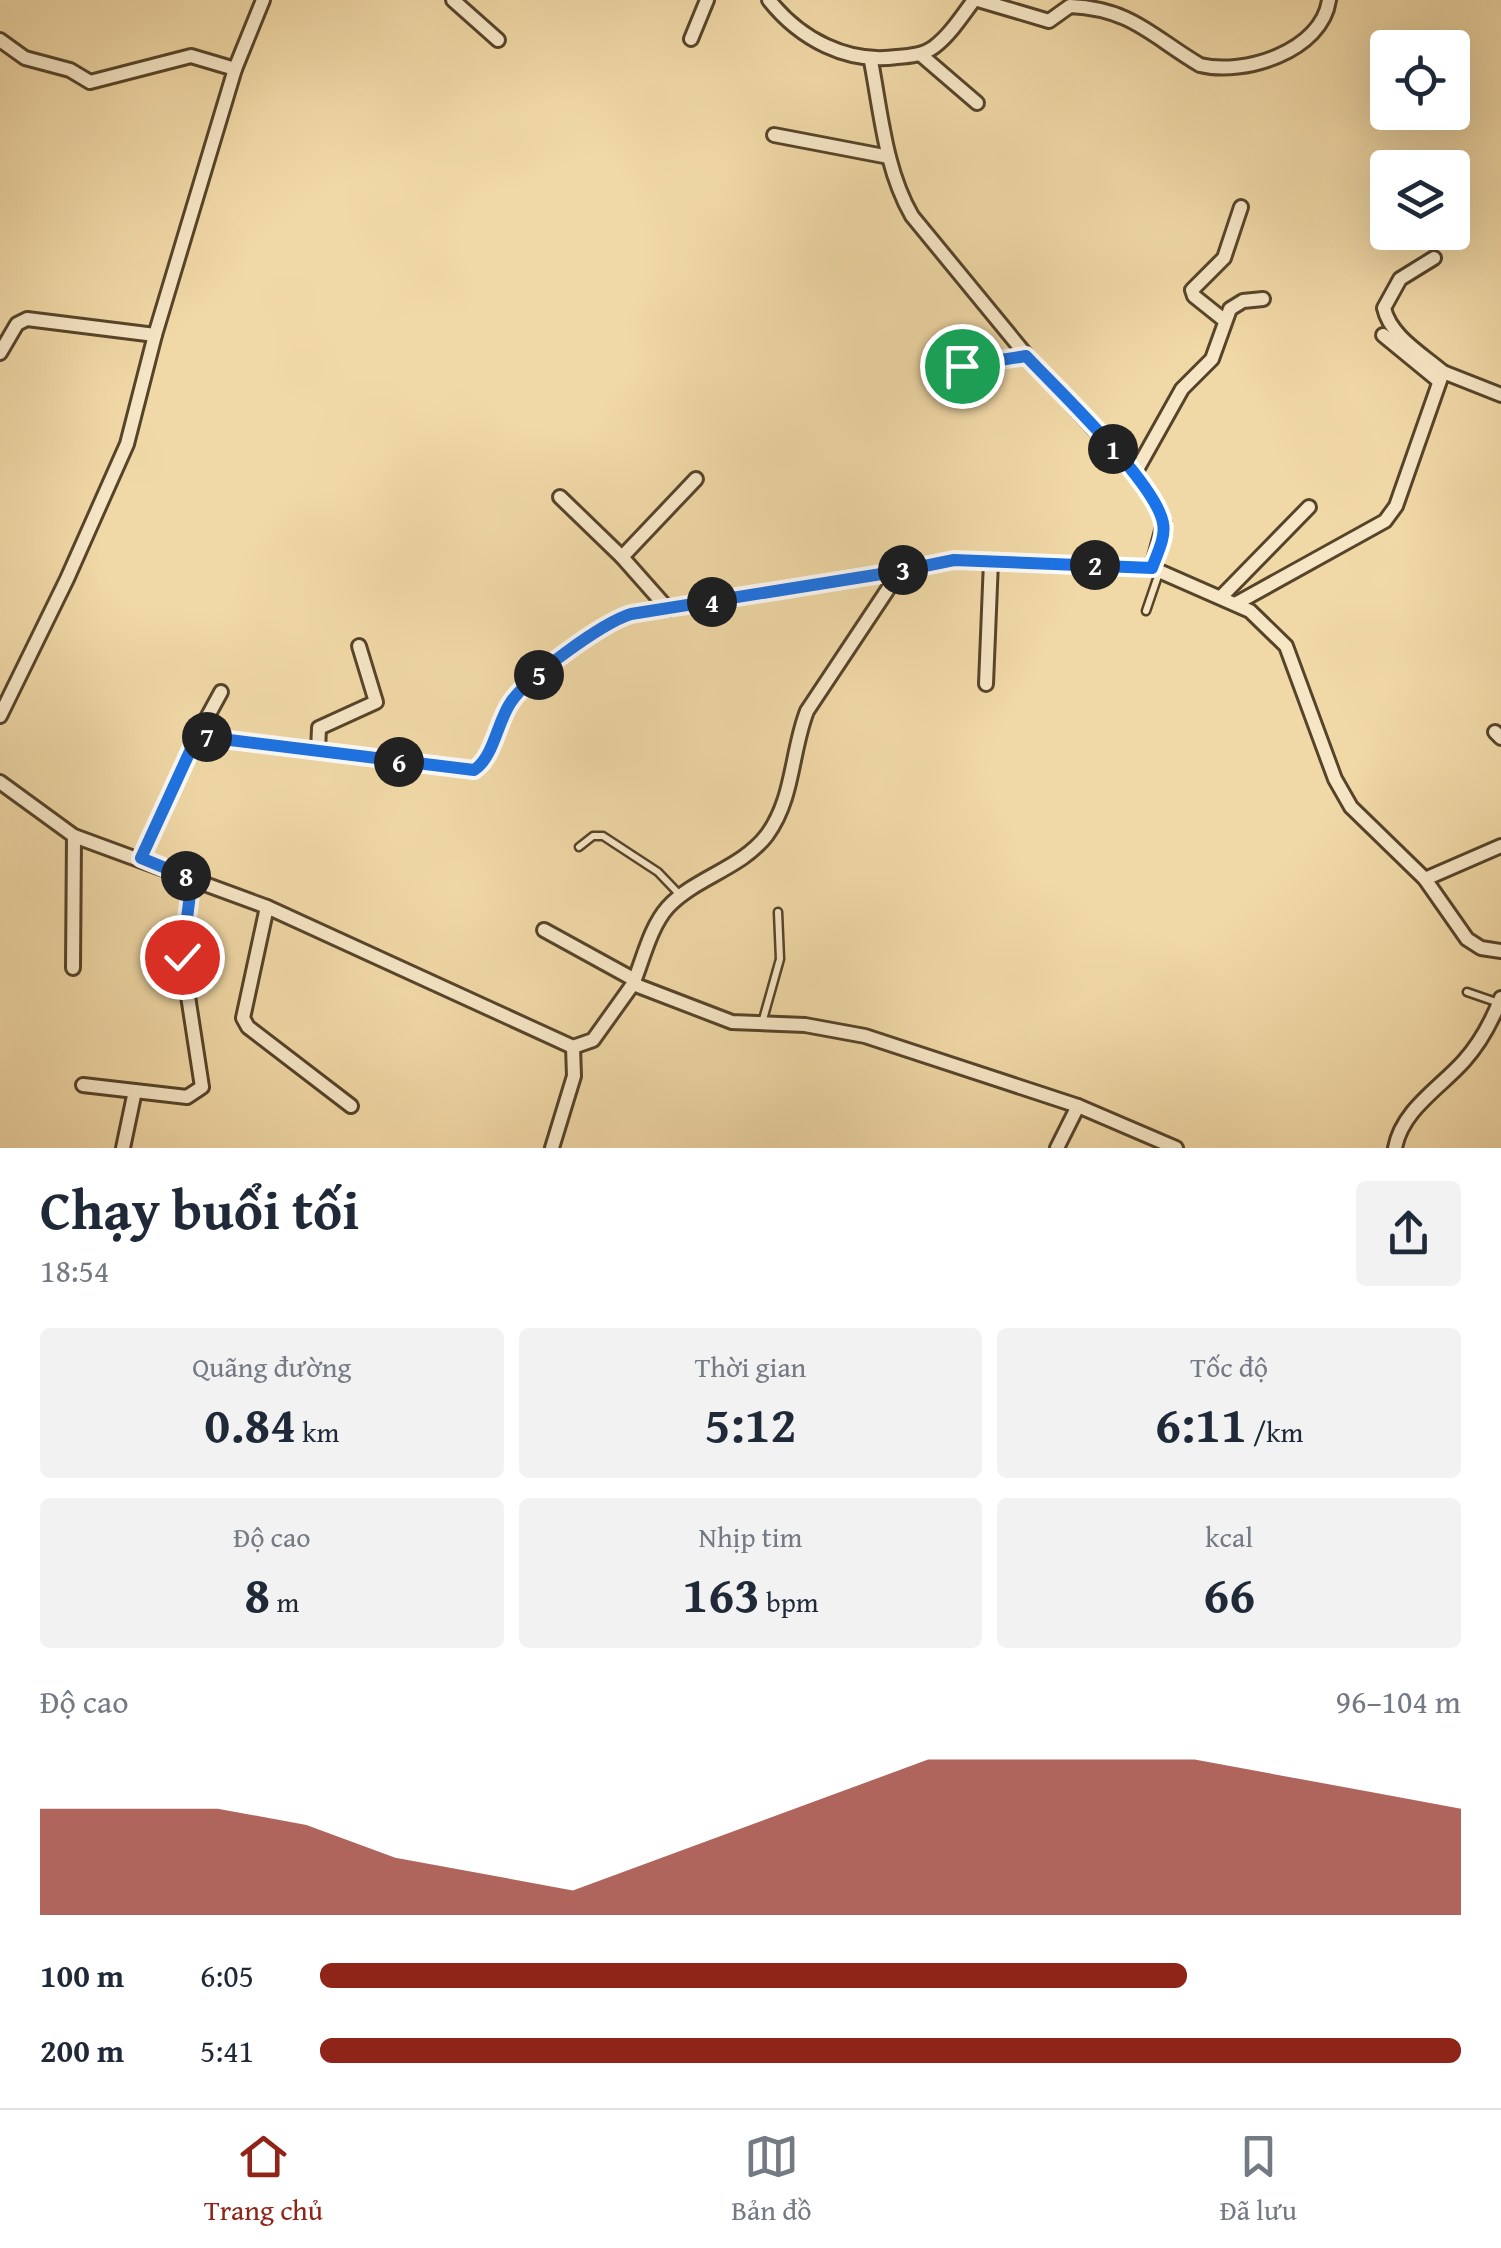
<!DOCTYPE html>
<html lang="vi">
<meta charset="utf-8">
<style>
body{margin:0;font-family:"Gentium Book Plus",serif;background:#f2f2f3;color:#1f2937;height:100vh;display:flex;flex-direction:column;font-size:38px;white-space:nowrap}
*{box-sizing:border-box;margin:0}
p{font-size:32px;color:#747a83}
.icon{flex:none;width:55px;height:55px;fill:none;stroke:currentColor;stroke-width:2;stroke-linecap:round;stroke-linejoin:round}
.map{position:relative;height:1148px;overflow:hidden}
.details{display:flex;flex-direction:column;background:#fff;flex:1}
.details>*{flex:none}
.fabs{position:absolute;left:1370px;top:30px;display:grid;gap:20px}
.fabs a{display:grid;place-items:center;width:100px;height:100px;border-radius:10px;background:#fff;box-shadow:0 10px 40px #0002;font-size:50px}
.pin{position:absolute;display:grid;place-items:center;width:85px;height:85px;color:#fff;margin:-42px;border:5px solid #fff;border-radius:50%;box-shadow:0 2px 10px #0007}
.km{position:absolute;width:50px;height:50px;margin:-25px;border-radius:50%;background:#222;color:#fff;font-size:28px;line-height:50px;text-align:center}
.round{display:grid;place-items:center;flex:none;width:105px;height:105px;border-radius:10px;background:#f2f2f3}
.head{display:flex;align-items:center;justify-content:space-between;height:170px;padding:0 40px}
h1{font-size:55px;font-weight:600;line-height:75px}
.figures{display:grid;grid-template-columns:repeat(3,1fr);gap:15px;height:170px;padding:10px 40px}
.figures div{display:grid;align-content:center;border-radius:10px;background:#f2f2f3;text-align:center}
.figures b{font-size:50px;font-weight:600}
.figures small{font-size:28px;font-weight:400}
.figures p{font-size:28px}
.chart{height:280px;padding:20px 40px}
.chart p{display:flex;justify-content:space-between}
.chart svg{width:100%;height:180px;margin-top:10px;fill:#8f2418;opacity:.7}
ul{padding:0 40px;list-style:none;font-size:32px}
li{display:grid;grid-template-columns:160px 120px 1fr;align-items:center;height:75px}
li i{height:25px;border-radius:12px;background:#8f2418}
.tab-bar{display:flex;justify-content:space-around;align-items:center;height:140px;border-top:2px solid #e0e1e3;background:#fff;font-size:28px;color:#747a83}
.tab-bar a{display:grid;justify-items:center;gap:5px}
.tab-bar .active{color:#8f2418}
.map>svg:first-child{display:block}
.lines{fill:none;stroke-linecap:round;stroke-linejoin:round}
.lane-casing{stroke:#56442a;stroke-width:11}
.street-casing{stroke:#56442a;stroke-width:18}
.lane{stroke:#f6e6c6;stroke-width:6}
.street{stroke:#f6e6c6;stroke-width:12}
.route-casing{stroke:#fff;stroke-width:20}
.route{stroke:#1a73e8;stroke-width:12}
</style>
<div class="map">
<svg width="1501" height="1148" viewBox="0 0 1501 1148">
<rect width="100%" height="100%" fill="#f1d9a7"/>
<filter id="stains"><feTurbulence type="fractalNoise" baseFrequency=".002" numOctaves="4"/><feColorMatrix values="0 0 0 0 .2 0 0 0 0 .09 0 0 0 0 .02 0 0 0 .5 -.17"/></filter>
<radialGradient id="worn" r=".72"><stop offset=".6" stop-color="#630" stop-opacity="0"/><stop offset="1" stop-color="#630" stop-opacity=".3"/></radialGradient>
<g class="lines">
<defs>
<g id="lane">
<path d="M953,398L965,364L1025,356"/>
<path d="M1146,611L1159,573"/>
<path d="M579,847L593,836H603L658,872L681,896"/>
<path d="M1467,992L1499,1003"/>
<path d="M762,1023L780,959L778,912"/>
</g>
<g id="street">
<path d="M453,0L498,40"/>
<path d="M769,0C800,39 847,64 897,57C910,56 923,55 934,47C950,35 962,16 974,0"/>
<path d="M978,0L1049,21L1070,6C1132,9 1151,36 1200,65C1244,76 1322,51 1329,0"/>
<path d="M691,39L707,0"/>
<path d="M0,40L25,58L70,70L90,82L191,56L235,69"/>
<path d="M920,54L977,103"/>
<path d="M871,61C881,113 885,169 912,216L1027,356L1135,473L1155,503L1164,523L1152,568"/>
<path d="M774,135L889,157"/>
<path d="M1434,258L1400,279L1384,308C1390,336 1422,354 1443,372"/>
<path d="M1224,320L1194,296L1192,290L1224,258L1241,207"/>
<path d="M1383,335L1439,381"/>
<path d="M0,353L17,324L27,319L155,335"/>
<path d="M1135,473L1182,389L1212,359L1230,309L1243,301L1263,299"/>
<path d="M560,497L622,557L668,609"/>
<path d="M622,557L696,479"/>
<path d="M1221,597L1309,507"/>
<path d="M1237,603L1385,521L1396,506L1443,372L1501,395"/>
<path d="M986,684L991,561"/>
<path d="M0,716L67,579L127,444L155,335L235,69L263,0"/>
<path d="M1495,732L1501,738"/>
<path d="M197,736L221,692"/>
<path d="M318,751L319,728L376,702L359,646"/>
<path d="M0,782L74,836L267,907L573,1047L574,1076L552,1148"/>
<path d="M141,858L197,736L473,770C494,757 497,722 511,702C528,677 602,623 631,614L900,571L954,560L1152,568L1250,611L1286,646L1335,779L1351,807L1425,879L1467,939L1481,948L1501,951"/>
<path d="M1425,879L1501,846"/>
<path d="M267,907L243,1018L248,1027L351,1106"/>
<path d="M544,930L635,980"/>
<path d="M73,968L74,836"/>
<path d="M633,984C643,960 650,927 668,907C696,877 741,869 767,835C794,798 791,752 807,711L900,571"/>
<path d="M573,1047L593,1040L633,984L732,1022L805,1025L865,1036L1078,1106L1176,1148"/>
<path d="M83,1085L187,1097L202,1087L182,957L192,879"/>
<path d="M123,1148L135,1091"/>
<path d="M1057,1148L1078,1106"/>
<path d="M1395,1148C1402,1110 1440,1088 1464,1061C1481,1042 1492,1021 1501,998"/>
</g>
</defs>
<use href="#lane" class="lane-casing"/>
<use href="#street" class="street-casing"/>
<use href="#lane" class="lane"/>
<use href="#street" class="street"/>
</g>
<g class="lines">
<defs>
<path id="route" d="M182,957L192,879L141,858L197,736L474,770C494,757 497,722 511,702C528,677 602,623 631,614L900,571L954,560L1152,568C1157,554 1166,537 1163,523C1156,483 1057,389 1026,356L962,366"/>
</defs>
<use href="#route" class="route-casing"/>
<use href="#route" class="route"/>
</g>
<rect width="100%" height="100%" filter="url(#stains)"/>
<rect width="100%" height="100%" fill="url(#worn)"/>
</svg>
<div class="fabs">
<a><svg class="icon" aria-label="locate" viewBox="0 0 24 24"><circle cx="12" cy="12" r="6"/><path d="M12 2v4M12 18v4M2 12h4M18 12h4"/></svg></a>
<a><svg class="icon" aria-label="layers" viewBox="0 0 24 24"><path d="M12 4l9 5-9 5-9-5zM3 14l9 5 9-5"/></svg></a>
</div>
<div class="pin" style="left:962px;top:366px;background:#1e9e55"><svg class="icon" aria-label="arrive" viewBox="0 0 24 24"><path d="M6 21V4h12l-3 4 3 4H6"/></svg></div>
<div class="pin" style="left:182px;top:957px;background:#d93025"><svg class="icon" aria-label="check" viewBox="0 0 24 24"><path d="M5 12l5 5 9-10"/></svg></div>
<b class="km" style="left:1113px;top:449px">1</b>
<b class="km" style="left:1095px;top:565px">2</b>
<b class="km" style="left:903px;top:570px">3</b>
<b class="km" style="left:712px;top:602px">4</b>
<b class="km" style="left:539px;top:675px">5</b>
<b class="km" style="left:399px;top:762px">6</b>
<b class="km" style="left:207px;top:737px">7</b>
<b class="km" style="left:186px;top:876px">8</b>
</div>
<section class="details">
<div class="head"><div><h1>Chạy buổi tối</h1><p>18:54</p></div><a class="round"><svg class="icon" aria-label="share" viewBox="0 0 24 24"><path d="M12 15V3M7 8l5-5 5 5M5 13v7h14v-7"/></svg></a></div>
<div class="figures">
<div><p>Quãng đường</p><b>0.84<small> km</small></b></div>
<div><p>Thời gian</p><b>5:12</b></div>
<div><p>Tốc độ</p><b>6:11<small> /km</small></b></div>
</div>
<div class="figures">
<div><p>Độ cao</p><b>8<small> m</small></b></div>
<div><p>Nhịp tim</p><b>163<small> bpm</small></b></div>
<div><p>kcal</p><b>66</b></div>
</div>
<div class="chart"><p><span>Độ cao</span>96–104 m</p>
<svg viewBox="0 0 160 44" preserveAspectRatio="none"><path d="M0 44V18L10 18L20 18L30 22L40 30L50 34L60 38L70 30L80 22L90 14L100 6L110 6L120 6L130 6L140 10L150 14L160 18V44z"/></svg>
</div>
<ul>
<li><b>100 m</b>6:05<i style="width:76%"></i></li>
<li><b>200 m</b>5:41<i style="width:100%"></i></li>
</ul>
</section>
<nav class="tab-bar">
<a class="active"><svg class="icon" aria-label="home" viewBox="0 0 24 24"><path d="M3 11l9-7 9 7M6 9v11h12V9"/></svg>Trang chủ</a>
<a><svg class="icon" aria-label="map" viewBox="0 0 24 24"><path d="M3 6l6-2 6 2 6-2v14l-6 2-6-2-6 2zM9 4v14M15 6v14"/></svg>Bản đồ</a>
<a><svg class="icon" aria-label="saved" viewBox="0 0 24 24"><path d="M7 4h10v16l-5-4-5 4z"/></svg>Đã lưu</a>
</nav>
